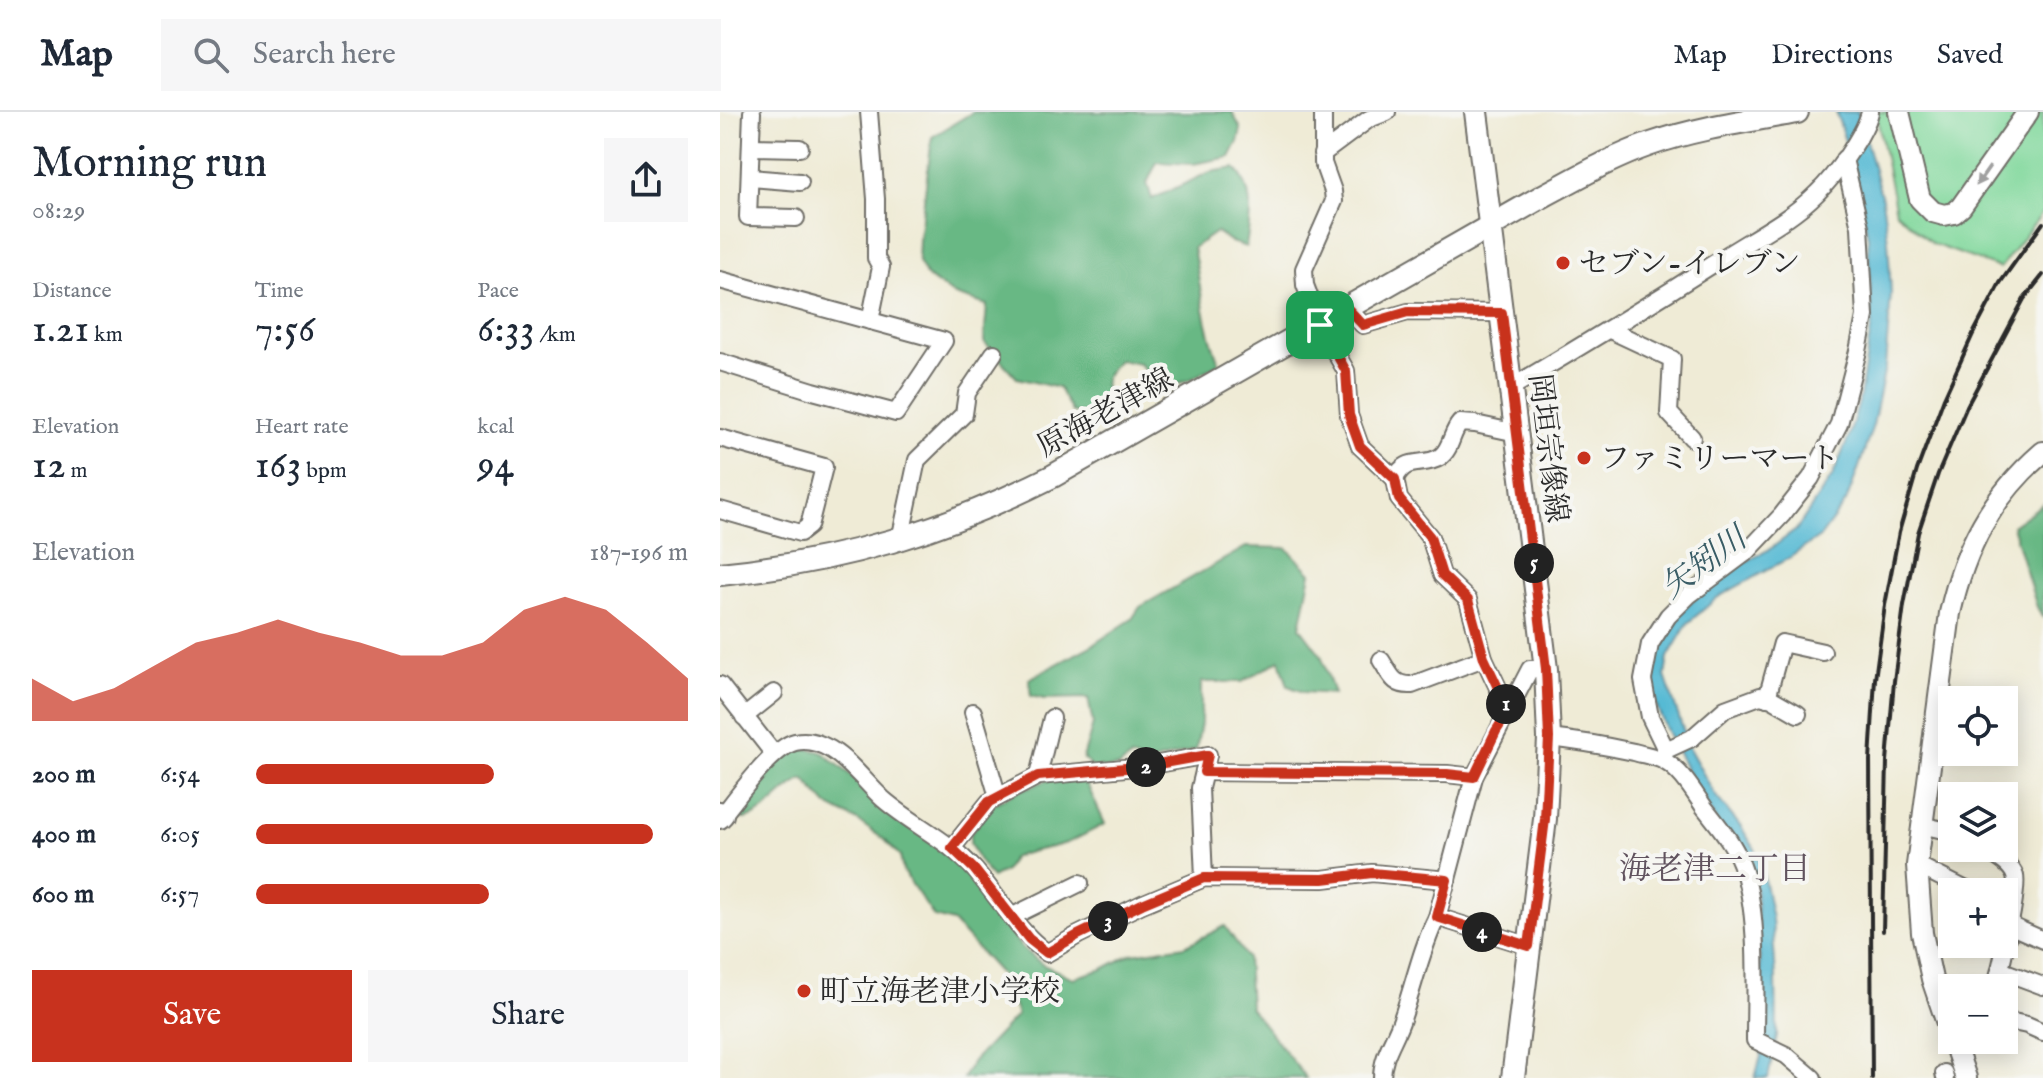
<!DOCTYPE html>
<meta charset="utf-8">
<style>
body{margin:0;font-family:"IM FELL English","Noto Serif JP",serif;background:#f6f6f7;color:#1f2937;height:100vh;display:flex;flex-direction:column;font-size:30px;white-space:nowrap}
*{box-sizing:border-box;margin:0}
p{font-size:26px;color:#747a83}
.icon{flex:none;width:44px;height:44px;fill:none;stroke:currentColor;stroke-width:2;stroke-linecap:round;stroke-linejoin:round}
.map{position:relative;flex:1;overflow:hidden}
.side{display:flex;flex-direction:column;background:#fff;width:720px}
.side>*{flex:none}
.controls{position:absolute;left:1218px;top:574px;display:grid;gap:16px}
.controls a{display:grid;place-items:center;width:80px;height:80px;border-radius:0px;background:#fff;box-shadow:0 4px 20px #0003;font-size:40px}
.pin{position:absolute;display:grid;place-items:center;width:68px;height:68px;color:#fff;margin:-34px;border-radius:16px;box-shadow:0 4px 12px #0006}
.km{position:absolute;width:40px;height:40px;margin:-20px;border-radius:50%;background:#222;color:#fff;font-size:22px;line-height:40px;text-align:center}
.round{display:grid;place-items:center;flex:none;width:84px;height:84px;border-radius:0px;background:#f6f6f7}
.overview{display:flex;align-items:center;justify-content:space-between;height:136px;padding:0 32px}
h1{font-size:44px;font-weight:600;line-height:60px}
.metrics{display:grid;grid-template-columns:repeat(3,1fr);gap:12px;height:136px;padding:8px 32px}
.metrics div{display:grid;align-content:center}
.metrics b{font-size:40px;font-weight:600}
.metrics small{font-size:22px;font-weight:400}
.metrics p{font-size:22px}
.chart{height:224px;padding:16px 32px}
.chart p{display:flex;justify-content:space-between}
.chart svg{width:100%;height:144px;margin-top:8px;fill:#c8321e;opacity:.7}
.primary-button{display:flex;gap:16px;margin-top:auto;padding:16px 32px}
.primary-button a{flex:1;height:92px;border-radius:0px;background:#c8321e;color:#fff;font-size:32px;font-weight:600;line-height:92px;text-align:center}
.primary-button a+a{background:#f6f6f7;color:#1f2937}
ul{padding:0 32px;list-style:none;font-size:26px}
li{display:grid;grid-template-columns:128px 96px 1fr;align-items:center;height:60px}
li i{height:20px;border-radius:10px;background:#c8321e}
header{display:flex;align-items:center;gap:48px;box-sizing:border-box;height:112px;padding:0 40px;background:#fff;border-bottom:2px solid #e0e1e3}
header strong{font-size:38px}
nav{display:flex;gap:44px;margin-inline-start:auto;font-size:28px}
.search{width:560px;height:72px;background:#f6f6f7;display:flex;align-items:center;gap:20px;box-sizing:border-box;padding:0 28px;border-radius:0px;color:#747a83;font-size:30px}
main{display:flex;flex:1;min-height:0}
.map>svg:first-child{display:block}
.green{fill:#81d89c;stroke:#568264;stroke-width:2}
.forest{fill:#68b884;stroke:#4a7258;stroke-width:2}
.water{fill:#56bad4;stroke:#407280;stroke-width:2}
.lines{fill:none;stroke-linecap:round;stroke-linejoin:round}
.minor-casing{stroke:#706e67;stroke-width:20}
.tertiary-casing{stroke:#706e67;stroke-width:24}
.secondary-casing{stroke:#706e67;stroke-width:26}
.minor{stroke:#fff;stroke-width:16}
.tertiary{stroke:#fff;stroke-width:20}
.secondary{stroke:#fff;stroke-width:22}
.rail{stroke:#2b2b2b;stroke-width:4}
.oneway{fill:#a0a0a0}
.route-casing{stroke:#fff;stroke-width:16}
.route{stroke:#c8321e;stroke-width:10}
.poi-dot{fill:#c8321e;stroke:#f6f6f2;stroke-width:3}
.labels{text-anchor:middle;stroke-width:8;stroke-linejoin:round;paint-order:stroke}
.poi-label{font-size:30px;fill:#2b2b2b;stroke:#f6f6f2;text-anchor:start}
.street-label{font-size:30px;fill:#2b2b2b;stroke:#f6f6f2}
.water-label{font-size:32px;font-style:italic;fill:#3a5d66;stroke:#f6f6f2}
.neighbourhood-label{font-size:32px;fill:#61535f;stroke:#f6f6f2}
</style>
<header>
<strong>Map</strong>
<div class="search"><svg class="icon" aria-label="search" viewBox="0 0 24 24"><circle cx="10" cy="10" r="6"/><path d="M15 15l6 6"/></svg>Search here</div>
<nav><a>Map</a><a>Directions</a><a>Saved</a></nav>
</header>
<main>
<section class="side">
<div class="overview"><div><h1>Morning run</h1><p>08:29</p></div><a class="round"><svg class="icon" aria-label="share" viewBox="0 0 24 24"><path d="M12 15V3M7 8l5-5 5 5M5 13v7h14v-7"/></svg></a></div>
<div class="metrics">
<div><p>Distance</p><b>1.21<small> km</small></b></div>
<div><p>Time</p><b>7:56</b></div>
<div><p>Pace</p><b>6:33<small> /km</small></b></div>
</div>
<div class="metrics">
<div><p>Elevation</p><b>12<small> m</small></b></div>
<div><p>Heart rate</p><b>163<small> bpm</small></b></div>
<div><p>kcal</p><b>94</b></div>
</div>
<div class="chart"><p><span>Elevation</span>187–196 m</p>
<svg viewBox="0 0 160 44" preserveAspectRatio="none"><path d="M0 44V31L10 38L20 34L30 27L40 20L50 17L60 13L70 17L80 20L90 24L100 24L110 20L120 10L130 6L140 10L150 20L160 31V44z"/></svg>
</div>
<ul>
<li><b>200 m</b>6:54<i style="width:55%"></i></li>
<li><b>400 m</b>6:05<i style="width:92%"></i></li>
<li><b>600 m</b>6:57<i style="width:54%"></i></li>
</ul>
<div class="primary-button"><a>Save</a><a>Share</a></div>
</section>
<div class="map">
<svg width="1323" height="966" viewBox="0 0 1323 966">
<rect width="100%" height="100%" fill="#f6f6f2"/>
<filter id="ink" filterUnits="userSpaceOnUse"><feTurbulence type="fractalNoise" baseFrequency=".0125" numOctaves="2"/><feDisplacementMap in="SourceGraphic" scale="16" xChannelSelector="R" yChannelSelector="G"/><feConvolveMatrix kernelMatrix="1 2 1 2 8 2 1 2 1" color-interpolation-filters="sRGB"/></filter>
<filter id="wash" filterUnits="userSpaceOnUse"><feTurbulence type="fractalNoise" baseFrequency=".006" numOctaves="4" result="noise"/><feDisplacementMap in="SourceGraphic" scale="32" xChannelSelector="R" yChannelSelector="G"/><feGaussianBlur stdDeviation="1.8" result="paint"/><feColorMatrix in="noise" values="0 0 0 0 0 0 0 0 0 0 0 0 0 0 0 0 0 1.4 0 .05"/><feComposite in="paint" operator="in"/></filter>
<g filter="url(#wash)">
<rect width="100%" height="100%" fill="#efebd6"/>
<path class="green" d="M1156,0H1323V100L1280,156L1213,132L1176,100Z"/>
<g class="forest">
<path d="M253,0H512L521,17L518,30L510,45L473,52L437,50L427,71L432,87L490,60L515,56C536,79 530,107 526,135L511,130L496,120L473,136C481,175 484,213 499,251L473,266L442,278L420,252L399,248C382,265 381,271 390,293L376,302L352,300L339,276L297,266L264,230L267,193L235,183L206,164L198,150L199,128L212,25Z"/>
<path d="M1323,392V506L1317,495L1292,414Z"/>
<path d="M526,435L567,436L591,461L580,515L601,543L614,582L583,580L568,574L560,548L522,570H481V611L476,638L426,651L411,645L399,655L373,657L363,646L373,612L368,586L324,587L311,584L309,567L371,534L412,507L420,495Z"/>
<path d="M83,636L102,640L222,737L255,767L300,834L323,853L353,866L383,857L411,842L465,834L505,814L527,846L530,895L586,966H243L253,949L297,903L282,864L233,810L214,805L183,759L180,744L166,729L138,709L107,693L84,667C62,676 45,706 23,707L14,701L28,680L64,642Z"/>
<path d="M331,667L365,668L385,712C373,718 361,725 349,730C330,737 310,738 292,746L285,759L272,766L259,749L250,731L251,721L272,693L298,679Z"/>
</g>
<path class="water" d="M1116,0H1138L1162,87L1168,128L1171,182L1165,255L1153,313L1139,355L1126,390L1101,424L1069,446L998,485L968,511L948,545L945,564L970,638L995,683L1021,715L1035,737L1044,766L1052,807L1056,866L1057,924L1048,966H1035L1041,944L1043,916L1036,777L969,663L947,619L933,586L931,561L935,535L953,508L980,481L1016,455L1050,437L1076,418L1113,363L1128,327L1139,290L1152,211L1148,126L1138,71Z"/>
</g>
<g filter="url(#ink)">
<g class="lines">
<defs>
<g id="minor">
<path d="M32,0L28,105L76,106"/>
<path d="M149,0L156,87V146L161,155L150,209"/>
<path d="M603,0V51L613,79L614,89L584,157L585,173L600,213L626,259L629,303L640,334L675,367L679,387L710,425L722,463L748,488L764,546L789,599"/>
<path d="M32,35L80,36"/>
<path d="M602,42L649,7L667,0"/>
<path d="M30,66L80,70"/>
<path d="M0,168L224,229L176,301L93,279L0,250"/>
<path d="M628,197L643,213L688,200L782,201"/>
<path d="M890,218L952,247L949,301L972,326"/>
<path d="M792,275C862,234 932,191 1001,147C1033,126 1070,108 1097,81C1114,65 1145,22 1150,0"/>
<path d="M0,326L104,355L89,414L80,421L0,398"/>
<path d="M675,367C686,343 703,356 720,345C731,338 731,321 740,311L755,312L797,321"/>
<path d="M180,428L197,348L244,302L247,281L274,241"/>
<path d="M661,548C671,563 673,574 692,573L764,546"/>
<path d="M0,573L54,642"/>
<path d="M1047,586L1062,531L1103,540"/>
<path d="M253,600L278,685"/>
<path d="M24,605L54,581"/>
<path d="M829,626C858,629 886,634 914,640C924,643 935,644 944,649C961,658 973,679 984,695C997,712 1013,730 1021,751C1040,800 1035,876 1035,928L1066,943L1093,966"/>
<path d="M946,638L930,605L923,568L930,532L948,504L969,483L1028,439L1062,403L1091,366L1119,312L1138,239L1145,204L1140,115L1124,47"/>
<path d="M943,647L946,638L972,626L1005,597L1040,584L1052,587L1078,602"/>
<path d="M484,660L727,662L754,665"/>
<path d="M318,664L427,654L488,643L480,676L484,766"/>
<path d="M3,703C18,684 52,636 75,630C87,627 98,630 110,637C130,649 146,671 163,687C193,713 227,727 255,758C279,786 297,819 327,841L358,823L422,792L484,766L603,767L652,761L727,768"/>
<path d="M1201,713L1232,720"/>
<path d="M232,736L269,690L318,664L332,606"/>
<path d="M1262,736C1273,743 1291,751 1295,764C1299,778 1280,859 1275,876"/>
<path d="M1197,753L1250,780"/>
<path d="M291,805L360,771"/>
<path d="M717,805L809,834"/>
<path d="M1289,813L1323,828"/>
<path d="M1280,858L1323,874"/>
<path d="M1284,908L1307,913L1323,920"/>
<path d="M1224,961L1225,966"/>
<path d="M662,966C662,943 675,928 682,907C694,873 701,837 717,805L754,665L810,557H826"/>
</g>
<g id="tertiary">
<path d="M1179,0L1200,87L1213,100L1224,103L1234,101L1241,95L1308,0"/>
<path d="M0,700L3,703L0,706"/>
<path d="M1232,926L1212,867L1202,821L1197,753L1230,501C1245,435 1271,385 1323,340"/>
<path d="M1233,928L1246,966"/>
</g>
<g id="secondary">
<path d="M756,0L826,557L829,626L825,707L793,966"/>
<path d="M0,462C122,450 224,419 333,364L823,84C857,66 891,46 928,33C976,16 1027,9 1077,0"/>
</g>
</defs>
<use href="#minor" class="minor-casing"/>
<use href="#tertiary" class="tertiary-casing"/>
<use href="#secondary" class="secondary-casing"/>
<use href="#minor" class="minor"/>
<use href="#tertiary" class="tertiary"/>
<use href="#secondary" class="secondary"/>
<g class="rail">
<path d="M1163,819L1167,649L1174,569L1184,493L1198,421L1218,362L1247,294L1304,187L1323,163"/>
<path d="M1152,966L1150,648L1155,567L1165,493L1179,420L1197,358L1224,286L1253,222L1280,171L1323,111"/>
</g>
</g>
<defs><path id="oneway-solid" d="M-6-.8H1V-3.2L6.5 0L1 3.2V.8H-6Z" transform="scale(2)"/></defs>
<use class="oneway" href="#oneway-solid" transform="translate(1263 64) rotate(125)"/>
</g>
<g class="lines" filter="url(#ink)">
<defs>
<path id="route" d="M628,197L643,213L688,200L782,201L826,557L829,626L825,707L809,834L717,805L727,768L652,761L603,767L484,766L422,792L358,823L327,841L309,827L254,757L232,736L269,690L318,664L427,654L488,643L484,660L727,662L754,665L776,619L789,599L764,546L748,488L722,463L710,425L679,387L675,367L640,334L629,303L626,259L600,213Z"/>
</defs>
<use href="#route" class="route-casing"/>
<use href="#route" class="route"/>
</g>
<g class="poi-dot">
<circle cx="843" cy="151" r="8"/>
<circle cx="864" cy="346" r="8"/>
<circle cx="84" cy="879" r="8"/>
</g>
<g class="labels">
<g class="poi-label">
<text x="859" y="161">セブン-イレブン</text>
<text x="880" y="356">ファミリーマート</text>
<text x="100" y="889">町立海老津小学校</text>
</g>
<g class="street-label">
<text transform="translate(385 300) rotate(-29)" y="10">原海老津線</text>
<text transform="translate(829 336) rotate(83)" y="10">岡垣宗像線</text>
</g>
<g class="water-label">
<text transform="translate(983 450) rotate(-36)" y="11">矢矧川</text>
</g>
<g class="neighbourhood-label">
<text x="995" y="767">海老津二丁目</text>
</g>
</g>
</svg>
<div class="controls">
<a><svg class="icon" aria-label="locate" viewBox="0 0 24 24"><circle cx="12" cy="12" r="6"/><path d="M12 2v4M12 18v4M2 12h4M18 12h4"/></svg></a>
<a><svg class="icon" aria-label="layers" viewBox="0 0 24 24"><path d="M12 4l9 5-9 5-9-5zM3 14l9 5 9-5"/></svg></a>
<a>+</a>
<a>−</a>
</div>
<div class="pin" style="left:600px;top:213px;background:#1e9e55"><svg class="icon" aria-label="arrive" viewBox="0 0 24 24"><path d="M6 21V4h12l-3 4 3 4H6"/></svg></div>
<b class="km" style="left:786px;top:592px">1</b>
<b class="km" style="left:426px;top:655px">2</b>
<b class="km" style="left:388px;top:809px">3</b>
<b class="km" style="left:762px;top:820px">4</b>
<b class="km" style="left:814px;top:451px">5</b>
</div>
</main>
